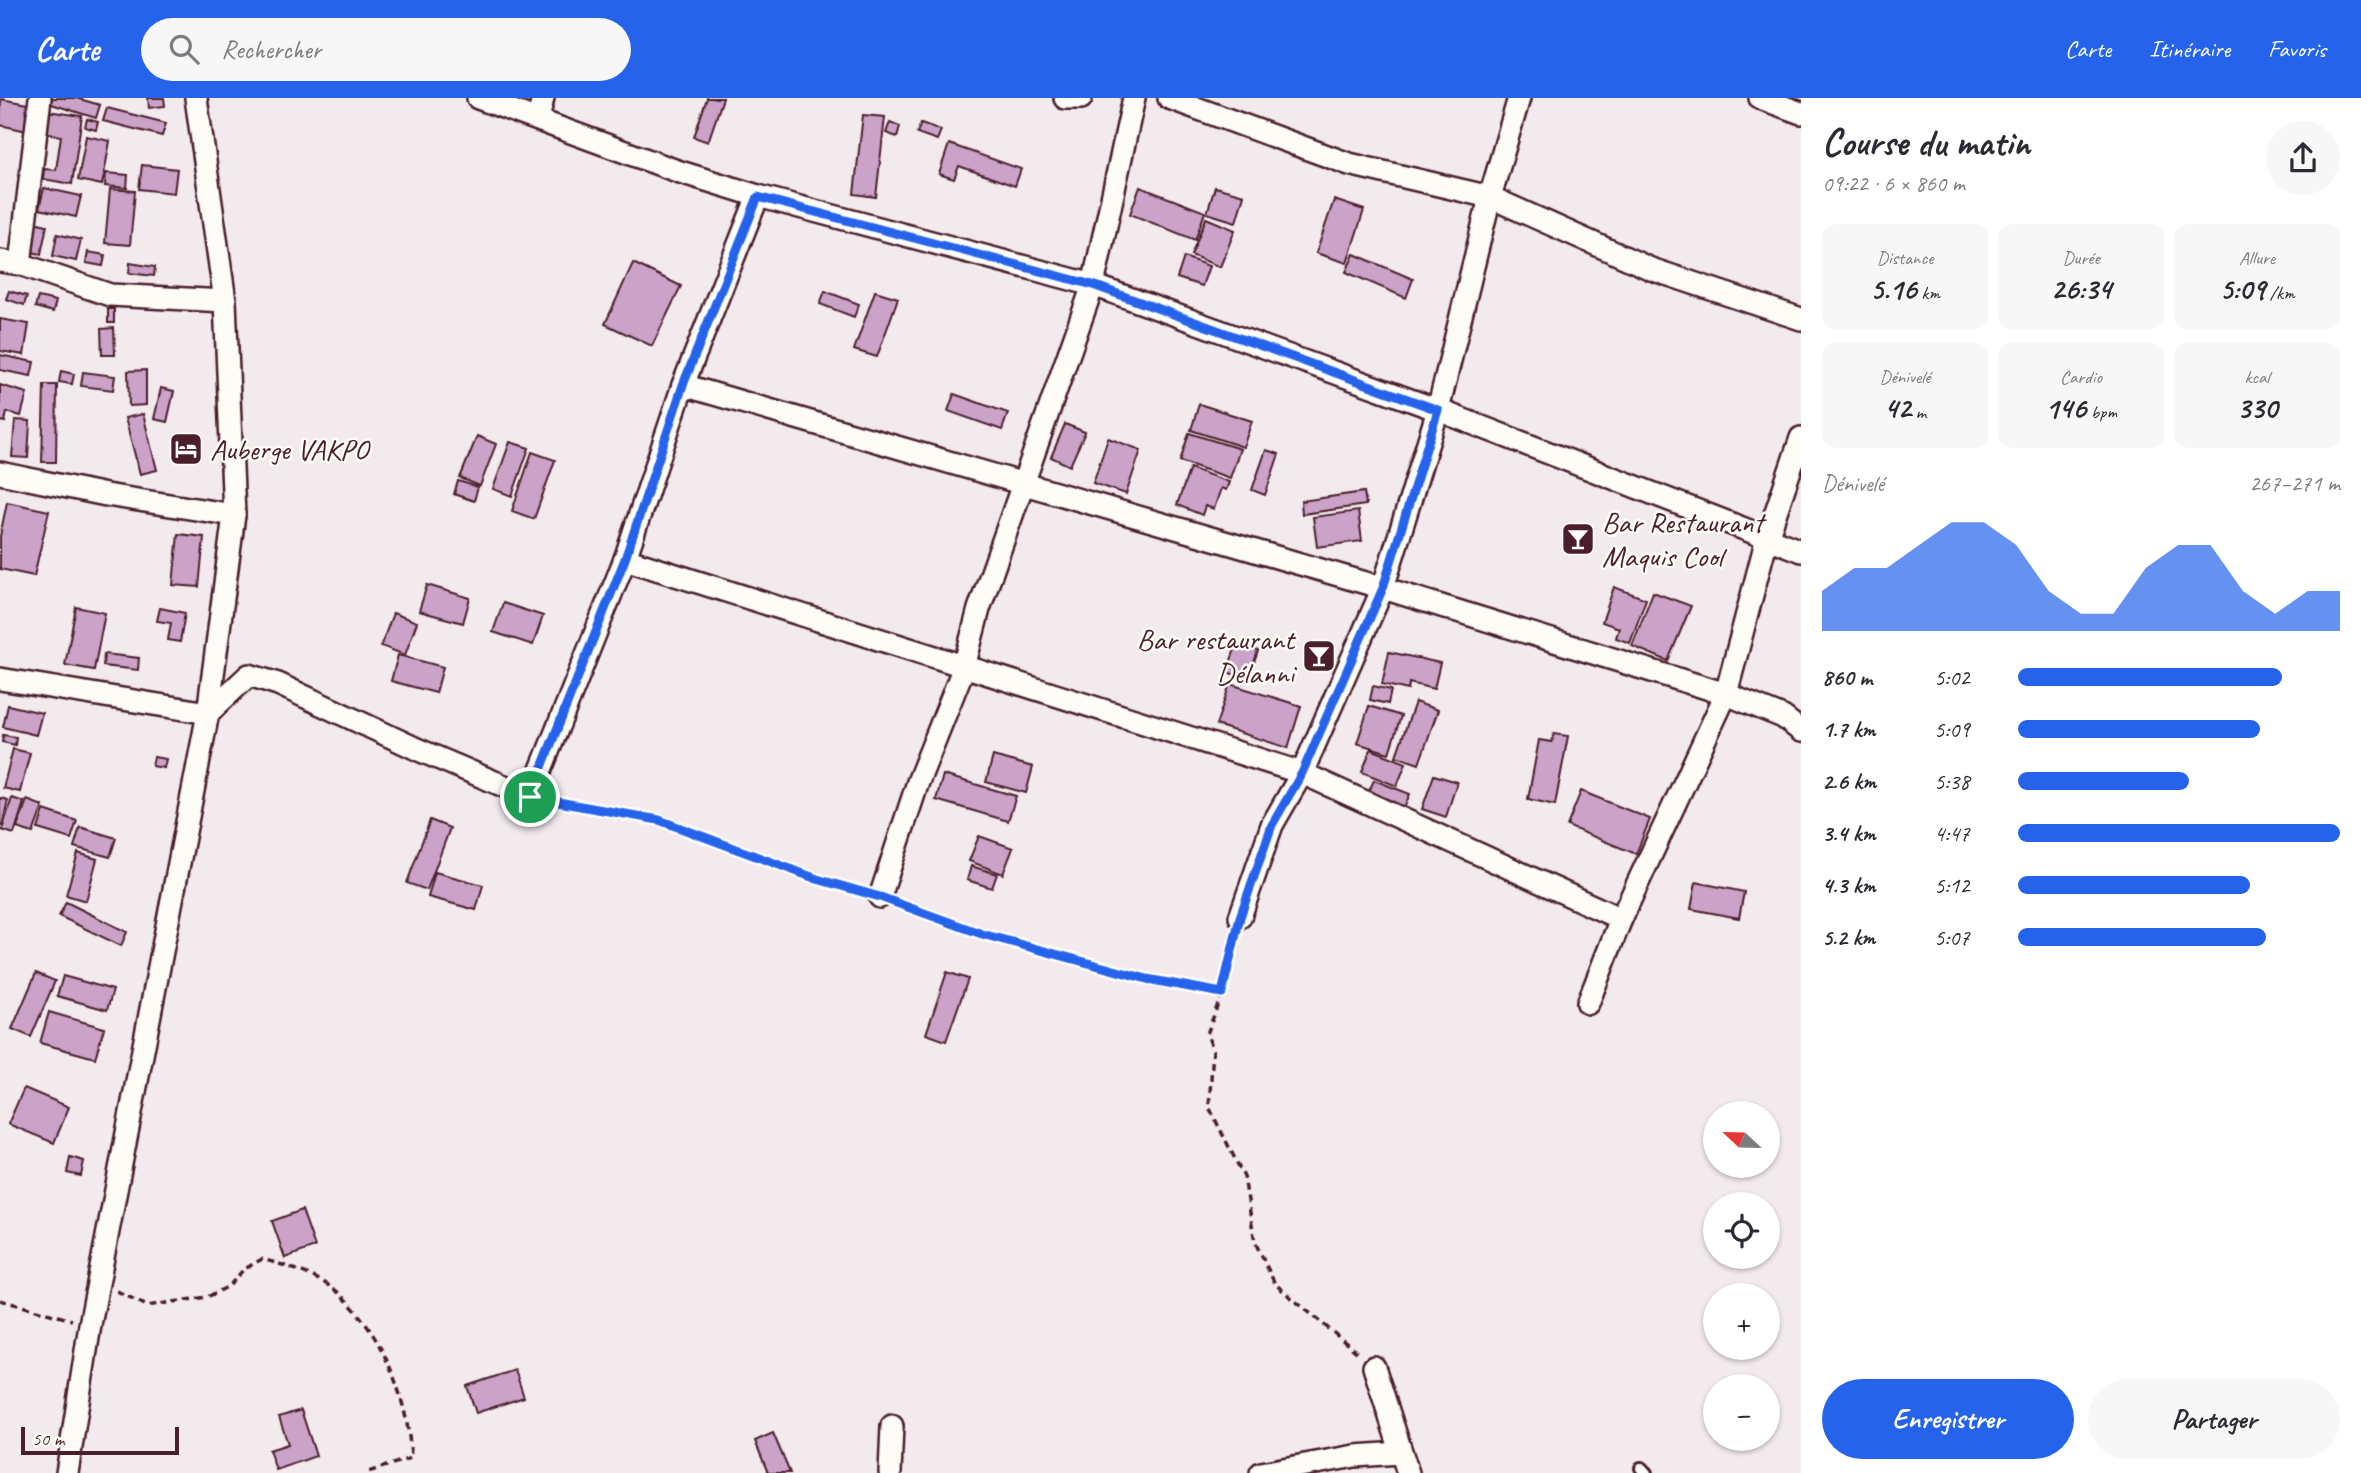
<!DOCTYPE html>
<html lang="fr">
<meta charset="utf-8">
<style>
body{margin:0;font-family:Caveat,sans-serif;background:#f7f7f7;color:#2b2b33;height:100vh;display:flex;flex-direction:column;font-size:26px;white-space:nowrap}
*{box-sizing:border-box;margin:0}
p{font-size:23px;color:#7c7c81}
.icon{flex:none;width:38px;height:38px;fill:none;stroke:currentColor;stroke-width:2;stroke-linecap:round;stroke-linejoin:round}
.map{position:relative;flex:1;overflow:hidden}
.sheet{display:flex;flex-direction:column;background:#fff;width:560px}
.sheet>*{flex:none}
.needle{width:46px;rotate:292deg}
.buttons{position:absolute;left:1703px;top:1003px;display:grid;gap:14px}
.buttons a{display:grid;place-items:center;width:77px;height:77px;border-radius:50%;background:#fff;box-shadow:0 2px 5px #0004;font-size:35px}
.scale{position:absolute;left:21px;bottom:18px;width:158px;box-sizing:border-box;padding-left:7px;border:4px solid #4a1f2b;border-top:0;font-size:19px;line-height:24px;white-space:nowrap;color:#4a1f2b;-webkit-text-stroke:5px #fdfcf7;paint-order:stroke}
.pin{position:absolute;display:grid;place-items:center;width:60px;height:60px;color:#fff;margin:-30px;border:4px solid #fff;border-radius:50%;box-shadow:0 2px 7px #0007}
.round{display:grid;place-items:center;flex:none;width:74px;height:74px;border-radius:37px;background:#f7f7f7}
.headline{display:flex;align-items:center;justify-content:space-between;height:119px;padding:0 21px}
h1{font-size:38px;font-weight:800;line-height:52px}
.stats{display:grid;grid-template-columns:repeat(3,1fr);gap:10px;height:119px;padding:7px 21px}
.stats div{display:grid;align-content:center;border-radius:14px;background:#f7f7f7;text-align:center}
.stats b{font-size:30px;font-weight:800}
.stats small{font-size:19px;font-weight:400}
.stats p{font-size:19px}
.chart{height:196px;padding:14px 21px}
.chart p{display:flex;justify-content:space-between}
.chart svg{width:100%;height:126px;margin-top:7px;fill:#2563eb;opacity:.7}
.action{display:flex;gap:14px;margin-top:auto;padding:14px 21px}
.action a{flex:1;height:80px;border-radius:42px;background:#2563eb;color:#fff;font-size:28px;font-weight:800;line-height:80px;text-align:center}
.action a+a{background:#f7f7f7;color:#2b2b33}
ul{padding:0 21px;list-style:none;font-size:23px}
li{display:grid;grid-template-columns:112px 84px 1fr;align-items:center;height:52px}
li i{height:18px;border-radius:9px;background:#2563eb}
header{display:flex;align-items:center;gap:42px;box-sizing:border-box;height:98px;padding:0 35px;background:#2563eb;color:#fff}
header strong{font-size:33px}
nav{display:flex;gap:38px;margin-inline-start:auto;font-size:24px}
.search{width:490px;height:63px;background:#f7f7f7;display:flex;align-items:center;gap:18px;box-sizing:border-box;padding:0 24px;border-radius:38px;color:#7c7c81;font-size:26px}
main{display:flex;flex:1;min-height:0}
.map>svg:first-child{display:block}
.building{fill:#cba2c8;stroke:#4a1f2b;stroke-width:2}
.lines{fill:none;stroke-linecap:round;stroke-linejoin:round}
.lane-casing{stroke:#4a1f2b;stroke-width:16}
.street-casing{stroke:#4a1f2b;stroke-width:26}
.path{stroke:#4a1f2b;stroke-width:3.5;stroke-dasharray:7 5;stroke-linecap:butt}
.lane{stroke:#fdfcf7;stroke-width:10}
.street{stroke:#fdfcf7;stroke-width:21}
.route-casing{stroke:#fff;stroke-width:14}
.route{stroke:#2563eb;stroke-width:9}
.labels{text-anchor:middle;stroke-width:5;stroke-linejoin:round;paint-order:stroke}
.poi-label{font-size:30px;fill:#4a1f2b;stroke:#fdfcf7;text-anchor:start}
</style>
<header>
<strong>Carte</strong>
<div class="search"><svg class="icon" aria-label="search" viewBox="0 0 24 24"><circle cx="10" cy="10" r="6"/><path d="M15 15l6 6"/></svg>Rechercher</div>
<nav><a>Carte</a><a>Itinéraire</a><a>Favoris</a></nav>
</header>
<main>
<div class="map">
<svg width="1801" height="1375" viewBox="0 0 1801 1375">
<rect width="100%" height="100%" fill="#f3eaee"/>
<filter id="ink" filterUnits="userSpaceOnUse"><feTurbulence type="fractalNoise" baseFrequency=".0143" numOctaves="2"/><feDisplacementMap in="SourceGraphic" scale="14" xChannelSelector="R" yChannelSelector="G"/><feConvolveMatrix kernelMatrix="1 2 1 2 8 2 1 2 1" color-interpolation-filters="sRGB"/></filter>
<g filter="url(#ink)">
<g class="building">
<path d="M46,0H76L100,7L96,20L45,4Z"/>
<path d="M148,0H164L165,8L149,10Z"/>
<path d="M707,0H723L708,44L694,39Z"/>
<path d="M1,1L33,7L27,33L0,27Z"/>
<path d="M107,10L166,25L162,38L103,23Z"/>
<path d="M47,13L82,18L72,86L43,81L44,71L56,72L61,38L44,35Z"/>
<path d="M863,17L885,19L876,99L854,96Z"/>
<path d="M87,21L98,24L96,32L85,29Z"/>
<path d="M890,24L900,28L897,39L886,35Z"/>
<path d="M921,25L941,32L937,42L917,35Z"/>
<path d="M86,38L110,43L102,87L78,82Z"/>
<path d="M949,46L1021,71L1015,88L959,68L954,81L939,76Z"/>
<path d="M142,67L177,71L174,95L139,91Z"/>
<path d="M106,75L128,77L127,90L105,88Z"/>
<path d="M1140,89L1205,114L1195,142L1130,116Z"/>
<path d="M1215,89L1244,97L1236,124L1207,115Z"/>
<path d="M44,90L81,98L76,119L39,111Z"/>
<path d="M110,91L135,93L130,147L105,145Z"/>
<path d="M1334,102L1364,112L1347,165L1316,155Z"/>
<path d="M1206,120L1235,132L1220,169L1191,157Z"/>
<path d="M34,124L47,127L41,156L27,153Z"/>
<path d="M57,136L81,142L76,163L53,158Z"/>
<path d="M88,154L105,157L103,168L86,165Z"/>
<path d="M1354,156L1413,181L1406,200L1346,174Z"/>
<path d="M1184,159L1209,168L1202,188L1177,180Z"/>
<path d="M130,165L155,169L154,178L129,175Z"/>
<path d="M633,165L681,188L652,248L605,226Z"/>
<path d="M9,193L27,198L24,207L6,201Z"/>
<path d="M825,193L859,206L854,219L820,206Z"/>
<path d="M875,193L898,200L877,259L854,252Z"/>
<path d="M38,199L56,203L53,214L35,209Z"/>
<rect x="108" y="211" width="6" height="14"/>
<path d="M0,221L29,226L24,257L0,253Z"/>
<path d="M114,230L115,257H102L101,231Z"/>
<path d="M0,257L34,264L31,278L0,272Z"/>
<path d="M146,272V307L129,308L128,273Z"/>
<path d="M61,273L74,276L72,286L59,284Z"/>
<path d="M83,274L115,278L113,292L81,288Z"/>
<path d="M0,287L27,295L21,318L7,314L5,324L0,323Z"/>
<path d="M44,287H57L56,364H42Z"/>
<path d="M161,290L174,293L167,324L154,321Z"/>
<path d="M954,296L1008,315L1002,332L948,313Z"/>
<path d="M1199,306L1252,323L1243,349L1191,332Z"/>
<path d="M143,316L157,372L140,376L125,320Z"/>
<path d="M15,322L30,323L28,360L12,359Z"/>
<path d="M1065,326L1085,334L1070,368L1051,359Z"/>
<path d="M1189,335L1240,351L1230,380L1180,363Z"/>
<path d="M477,338L496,346L480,388L460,380Z"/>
<path d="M1108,340L1141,352L1126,396L1093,385Z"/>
<path d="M510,344L529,350L512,398L493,391Z"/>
<path d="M1266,352L1279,356L1265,397L1252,392Z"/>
<path d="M532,354L555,362L534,421L512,413Z"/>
<path d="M1190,370L1229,384L1226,392L1221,390L1214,411L1205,408L1202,417L1177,407Z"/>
<path d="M458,383L478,389L474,403L454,396Z"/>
<path d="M1364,394L1366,407L1302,416L1301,403Z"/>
<path d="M7,404L49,413L34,478L0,471V438Z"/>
<path d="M1358,413L1362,443L1317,449L1313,419Z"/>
<path d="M178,436L204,439L199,489L173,487Z"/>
<path d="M427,487L470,500L463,525L419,513Z"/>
<path d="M1614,489L1646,501L1630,545L1616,540L1619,530L1602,524Z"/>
<path d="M1653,494L1691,508L1668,563L1632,548Z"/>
<path d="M503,505L543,518L533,547L493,534Z"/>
<path d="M76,509L105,515L94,572L65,567Z"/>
<path d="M160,510L185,515L180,544L168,542L171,525L157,523Z"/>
<path d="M393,515L417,524L405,557L381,548Z"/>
<path d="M1237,545L1258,553L1248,582L1227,574Z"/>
<path d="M1389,554L1440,565L1434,591L1409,585L1408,592L1382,586Z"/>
<path d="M104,556L139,560L138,572L103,568Z"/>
<path d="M398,557L443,569L436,595L391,583Z"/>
<path d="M1230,586L1301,608L1288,650L1216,627Z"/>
<path d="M1373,588L1391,592L1388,606L1370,602Z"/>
<path d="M1415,604L1438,612L1419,666L1396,658Z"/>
<path d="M8,607L42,615L36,637L3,629Z"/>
<path d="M1369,608L1401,618L1389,655L1357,645Z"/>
<path d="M1554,636L1568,638L1555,707L1528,701L1539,642L1552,644Z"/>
<path d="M3,637L16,639L15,647L2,644Z"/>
<path d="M13,651L30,655L20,694L3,690Z"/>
<path d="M1371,651L1406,665L1397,688L1362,674Z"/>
<path d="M993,658L1033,669L1026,695L986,684Z"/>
<path d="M154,659L166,661L164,670L152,668Z"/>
<path d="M943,677L1016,698L1008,723L936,702Z"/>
<path d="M1434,677L1457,684L1446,719L1422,711Z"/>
<path d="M1374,682L1410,696L1403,712L1367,698Z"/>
<path d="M1581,693L1650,721L1636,756L1567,728Z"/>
<path d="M0,700L8,702L2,728L0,727Z"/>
<path d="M12,700L24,704L14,736L2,732Z"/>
<path d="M27,702L43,708L33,735L17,730Z"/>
<path d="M44,712L77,723L71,741L38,731Z"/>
<path d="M430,722L450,730L427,792L407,785Z"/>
<path d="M80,729L116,740L110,759L74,749Z"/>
<path d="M979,738L1013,750L1003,776L969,763Z"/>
<path d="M78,755L97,761L86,803L66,797Z"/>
<path d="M971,768L997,776L992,790L967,782Z"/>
<path d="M435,774L483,787L476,812L428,799Z"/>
<path d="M1696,784L1744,794L1739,820L1691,811Z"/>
<path d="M66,804L127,834L121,848L59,818Z"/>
<path d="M947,874L968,881L946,943L926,936Z"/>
<path d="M36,875L55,883L31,939L12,931Z"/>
<path d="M63,878L113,892L107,912L57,898Z"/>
<path d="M49,914L104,930L95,960L40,945Z"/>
<path d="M24,990L69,1009L54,1045L8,1026Z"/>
<path d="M70,1059L84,1063L81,1078L67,1075Z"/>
<path d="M302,1112L315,1149L285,1160L272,1123Z"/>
<path d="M515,1272L524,1299L476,1315L467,1288Z"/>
<path d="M301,1312L316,1358L276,1372L269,1352L288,1346L279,1319Z"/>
<path d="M773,1335L790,1375H768L755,1343Z"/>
</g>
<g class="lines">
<defs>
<path id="lane" d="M1641,1370L1646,1375"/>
<g id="street">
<path d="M478,0L677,73L758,98L1093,187L1438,312L1801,453"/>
<path d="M1065,0H1081"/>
<path d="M1169,0L1349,66L1490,99L1651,171L1801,221"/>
<path d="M1760,0L1801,15"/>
<path d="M538,21L543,0"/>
<path d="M0,163L20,166L110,197L225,203"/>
<path d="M20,166L40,0"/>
<path d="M683,287L1383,490L1726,596L1783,619L1801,633"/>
<path d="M0,375L106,397L234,417"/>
<path d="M625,461L1302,675L1621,821"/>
<path d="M0,581L208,615L249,577L278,586L419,652L530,699L625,461L683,287L758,98"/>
<path d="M880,799L918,684L964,569L979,511L1093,187L1134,0"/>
<path d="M1240,819L1272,727L1302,675L1383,490L1438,312L1490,99L1519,0"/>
<path d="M1588,905L1621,821L1726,596L1767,440L1801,340"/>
<path d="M1374,1269L1408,1375"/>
<path d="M67,1375L90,1227L208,615L234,417L225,203L196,0"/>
<path d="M890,1375L892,1328"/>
<path d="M1261,1375L1355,1358L1400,1355"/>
</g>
</defs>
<use href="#lane" class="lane-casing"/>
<use href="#street" class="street-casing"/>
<g class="path">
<path d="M550,704L659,722L817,781L861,794"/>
<path d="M898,806C1004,844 1112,874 1222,895L1236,838"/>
<path d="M1222,895L1207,936L1213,952L1209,1009L1244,1079L1255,1144L1275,1186L1359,1256"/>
<path d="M117,1193L147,1208L207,1199L229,1188L243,1172L262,1161C287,1168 320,1178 340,1196C384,1238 408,1301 411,1360L365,1375"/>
<path d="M0,1202L72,1222"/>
</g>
<use href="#lane" class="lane"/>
<use href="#street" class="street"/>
</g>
</g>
<g class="lines" filter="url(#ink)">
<defs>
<path id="route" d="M758,99L1093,187L1438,312L1383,490L1302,675L1272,727L1240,819L1222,895L1147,881L982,836L880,799L817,781L659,722L530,699L625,461L683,287Z"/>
</defs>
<use href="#route" class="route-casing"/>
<use href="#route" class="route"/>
</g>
<defs>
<symbol id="hotel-square" viewBox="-11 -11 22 22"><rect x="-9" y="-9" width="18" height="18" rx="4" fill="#4a1f2b" stroke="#fdfcf7"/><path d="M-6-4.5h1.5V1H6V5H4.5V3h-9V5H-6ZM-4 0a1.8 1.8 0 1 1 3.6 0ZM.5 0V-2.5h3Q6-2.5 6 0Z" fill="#fff"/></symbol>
<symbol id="bar-square" viewBox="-11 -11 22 22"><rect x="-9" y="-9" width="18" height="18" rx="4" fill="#4a1f2b" stroke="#fdfcf7"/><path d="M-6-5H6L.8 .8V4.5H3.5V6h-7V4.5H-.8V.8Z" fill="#fff"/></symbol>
</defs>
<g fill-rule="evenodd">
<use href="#hotel-square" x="167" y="332" width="38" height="38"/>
<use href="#bar-square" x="1559" y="422" width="38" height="38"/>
<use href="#bar-square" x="1300" y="539" width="38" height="38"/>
</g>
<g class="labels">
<g class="poi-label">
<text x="210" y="361">Auberge VAKPO</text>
<text x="1602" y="434">Bar Restaurant<tspan x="1602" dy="34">Maquis Cool</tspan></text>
<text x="1294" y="551" text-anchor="end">Bar restaurant<tspan x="1294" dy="34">Délanni</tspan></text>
</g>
</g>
</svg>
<div class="buttons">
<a><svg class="needle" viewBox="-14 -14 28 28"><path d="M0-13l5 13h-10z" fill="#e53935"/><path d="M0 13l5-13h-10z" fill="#7c7c81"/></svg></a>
<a><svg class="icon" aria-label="locate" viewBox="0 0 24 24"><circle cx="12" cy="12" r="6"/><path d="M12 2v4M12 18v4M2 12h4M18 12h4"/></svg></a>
<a>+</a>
<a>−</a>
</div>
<div class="scale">50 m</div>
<div class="pin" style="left:530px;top:699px;background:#1e9e55"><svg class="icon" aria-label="arrive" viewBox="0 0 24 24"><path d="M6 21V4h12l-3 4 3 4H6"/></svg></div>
</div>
<section class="sheet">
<div class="headline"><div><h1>Course du matin</h1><p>09:22 · 6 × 860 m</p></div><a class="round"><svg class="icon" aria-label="share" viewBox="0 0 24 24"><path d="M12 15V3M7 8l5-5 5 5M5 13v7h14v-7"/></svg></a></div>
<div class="stats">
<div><p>Distance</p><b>5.16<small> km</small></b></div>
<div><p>Durée</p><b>26:34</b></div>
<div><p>Allure</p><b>5:09<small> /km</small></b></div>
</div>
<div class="stats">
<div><p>Dénivelé</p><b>42<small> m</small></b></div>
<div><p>Cardio</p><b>146<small> bpm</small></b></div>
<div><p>kcal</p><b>330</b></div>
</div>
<div class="chart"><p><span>Dénivelé</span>267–271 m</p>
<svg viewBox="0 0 160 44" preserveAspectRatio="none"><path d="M0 44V30L10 22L20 22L30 14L40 6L50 6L60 14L70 30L80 38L90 38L100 22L110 14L120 14L130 30L140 38L150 30L160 30V44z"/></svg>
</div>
<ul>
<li><b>860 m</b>5:02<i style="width:82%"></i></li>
<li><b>1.7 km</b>5:09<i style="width:75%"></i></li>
<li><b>2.6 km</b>5:38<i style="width:53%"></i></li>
<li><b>3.4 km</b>4:47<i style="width:100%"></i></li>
<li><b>4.3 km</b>5:12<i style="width:72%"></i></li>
<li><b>5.2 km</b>5:07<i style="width:77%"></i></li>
</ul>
<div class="action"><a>Enregistrer</a><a>Partager</a></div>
</section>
</main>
